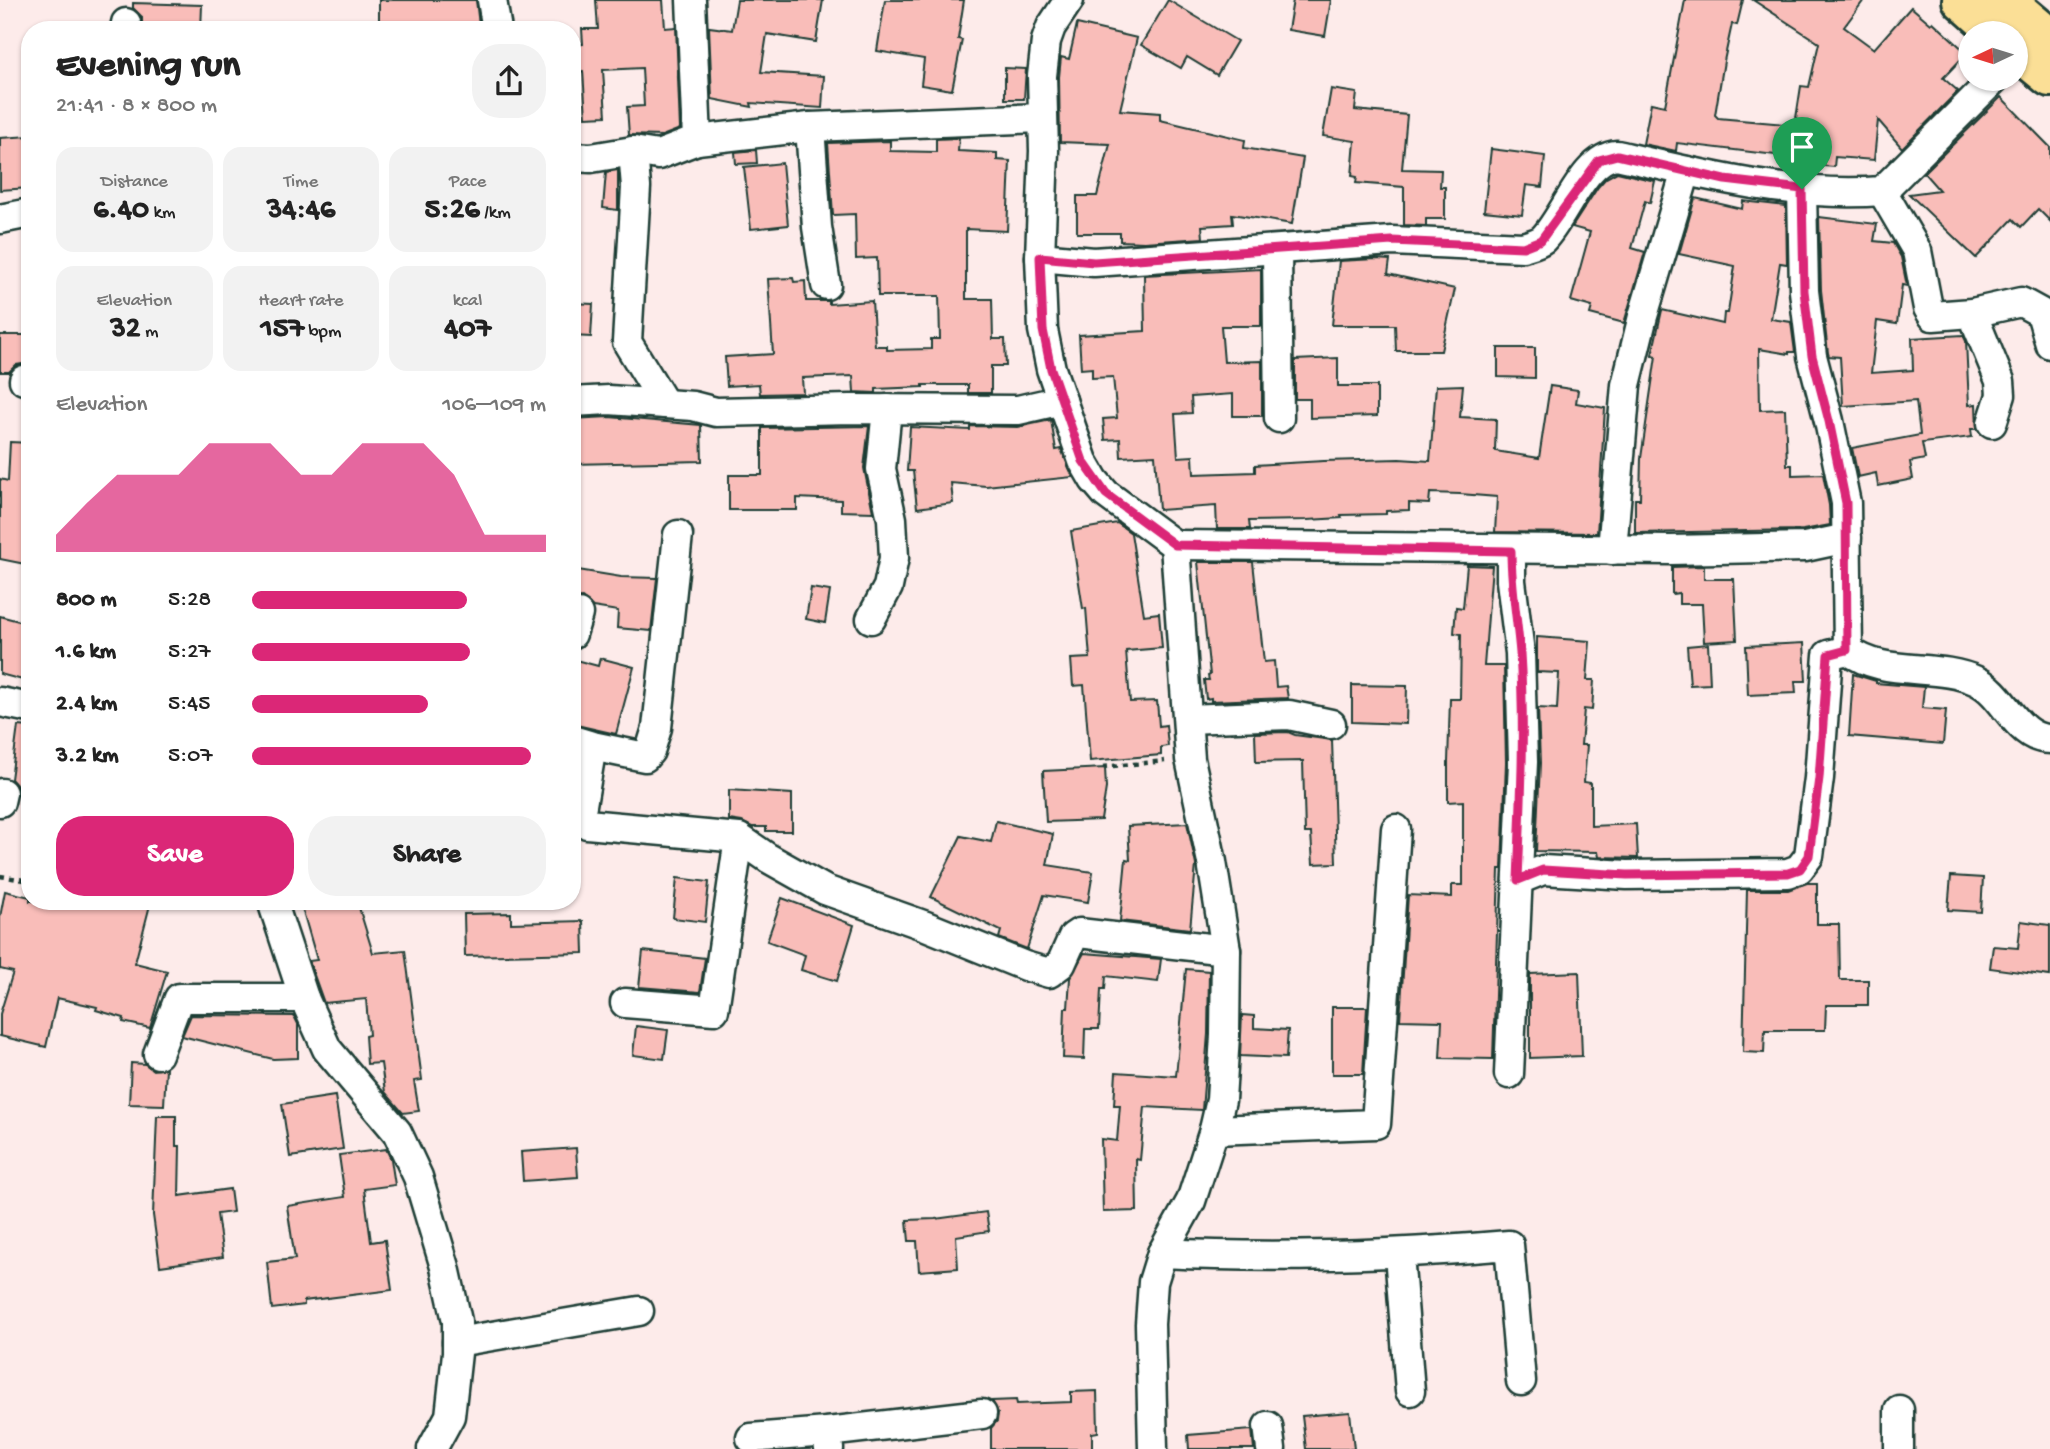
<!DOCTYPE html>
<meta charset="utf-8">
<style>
body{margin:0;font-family:"Gochi Hand",sans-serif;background:#f2f2f2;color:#222;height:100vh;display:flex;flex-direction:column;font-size:26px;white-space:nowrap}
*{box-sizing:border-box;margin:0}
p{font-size:23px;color:#767676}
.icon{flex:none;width:38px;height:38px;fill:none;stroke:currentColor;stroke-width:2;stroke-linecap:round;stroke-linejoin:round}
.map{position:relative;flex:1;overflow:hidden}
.drawer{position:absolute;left:21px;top:21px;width:560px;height:889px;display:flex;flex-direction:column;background:#fff;border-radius:28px;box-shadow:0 2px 5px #0004}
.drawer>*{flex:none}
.needle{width:46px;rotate:266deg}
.fabs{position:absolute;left:1958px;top:21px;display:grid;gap:14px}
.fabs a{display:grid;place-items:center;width:70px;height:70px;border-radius:50%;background:#fff;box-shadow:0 2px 5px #0004;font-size:35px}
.pin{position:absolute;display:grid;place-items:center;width:60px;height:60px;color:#fff;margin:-72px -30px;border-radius:50% 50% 50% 0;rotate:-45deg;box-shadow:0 0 7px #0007}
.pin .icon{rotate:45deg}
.round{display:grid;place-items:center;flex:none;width:74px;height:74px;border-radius:28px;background:#f2f2f2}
.summary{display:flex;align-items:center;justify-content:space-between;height:119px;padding:0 35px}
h1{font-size:38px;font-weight:700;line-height:52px}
.metrics{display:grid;grid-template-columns:repeat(3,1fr);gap:10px;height:119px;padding:7px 35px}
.metrics div{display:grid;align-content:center;border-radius:18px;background:#f2f2f2;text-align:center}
.metrics b{font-size:30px;font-weight:700}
.metrics small{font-size:19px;font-weight:400}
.metrics p{font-size:19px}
.chart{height:196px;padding:14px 35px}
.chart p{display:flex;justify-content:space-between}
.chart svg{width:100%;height:126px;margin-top:7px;fill:#db2777;opacity:.7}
.primary-button{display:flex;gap:14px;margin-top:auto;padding:14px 35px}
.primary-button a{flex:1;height:80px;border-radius:28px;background:#db2777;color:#fff;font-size:28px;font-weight:700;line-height:80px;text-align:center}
.primary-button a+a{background:#f2f2f2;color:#222}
ul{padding:0 35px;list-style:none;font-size:23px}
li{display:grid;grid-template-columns:112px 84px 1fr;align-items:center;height:52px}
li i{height:18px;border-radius:9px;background:#db2777}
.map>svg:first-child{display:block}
.building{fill:#f9bdb9;stroke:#1f3d34;stroke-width:2}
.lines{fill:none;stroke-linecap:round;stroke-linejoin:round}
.minor-casing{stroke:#1f3d34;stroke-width:33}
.highway-casing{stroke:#1f3d34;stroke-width:44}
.path{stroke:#1f3d34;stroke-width:4.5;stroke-dasharray:5 5;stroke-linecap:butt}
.minor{stroke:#fff;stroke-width:28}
.highway{stroke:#fbdf96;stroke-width:38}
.route-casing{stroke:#fff;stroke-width:14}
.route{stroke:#db2777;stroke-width:9}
</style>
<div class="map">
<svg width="2050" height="1449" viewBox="0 0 2050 1449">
<rect width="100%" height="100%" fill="#fdebea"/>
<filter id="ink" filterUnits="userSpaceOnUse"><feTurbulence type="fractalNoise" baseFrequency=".0143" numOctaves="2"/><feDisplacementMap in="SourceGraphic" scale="14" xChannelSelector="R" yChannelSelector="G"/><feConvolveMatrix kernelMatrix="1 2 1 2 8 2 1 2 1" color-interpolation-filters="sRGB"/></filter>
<g filter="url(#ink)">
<g class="building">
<path d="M379,0H476L479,25L428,30V27H379Z"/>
<path d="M596,0H663L665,28L676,27L680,129L662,136L629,135L627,107L644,106L642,68L603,70L606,116L586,117L583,71L574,72L572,45L583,44L582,29H598Z"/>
<path d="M737,0H823L816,42L767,34L761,72L824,76L822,108L751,103L752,107L712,99L709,27L732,30Z"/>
<path d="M885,0H964L958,39L962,40L952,90L921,85L924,59L877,51Z"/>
<path d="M1168,0L1237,41L1217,75L1187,57L1181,68L1141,45Z"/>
<path d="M1293,0H1331L1325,36L1288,30Z"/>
<path d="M1685,0H1743L1737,25L1732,24L1724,61L1715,115L1718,118L1795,125L1801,86L1809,87L1819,43L1753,0H1864L1844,27L1874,49L1911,7L1931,24L1933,22L1967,53L1943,78L1958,91L1902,148L1878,120L1874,160L1835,157L1834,167L1791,163L1792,157L1677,143L1676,151L1643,144L1651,103L1665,106Z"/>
<path d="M133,3L202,5L201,30H142V17L133,8Z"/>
<path d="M1077,24L1137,38L1120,110L1160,113V120L1245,140L1244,148L1303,158L1292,224L1232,214L1233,224L1202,226L1203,238L1144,242L1120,241V233H1077V196H1097L1110,144L1060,142L1059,77L1061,57L1069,59Z"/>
<path d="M1005,68L1026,69L1024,99H1005Z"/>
<path d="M1331,89L1357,93L1355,110L1407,115L1402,169L1441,170L1440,187H1445V219H1426V226L1404,225V187L1356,183L1357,177L1352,176L1355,141L1323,136Z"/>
<path d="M2001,97L2050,147V221L2038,209L2021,227L2013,219L1976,258L1909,194L1939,190L1924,173Z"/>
<path d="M30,136V188L0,190V138Z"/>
<path d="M959,138L958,151L997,153V160L1010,161L1007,231L966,229V299H992L993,339H1005L1006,366H991V393H968V385H923V387L876,389V393L854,392L853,376L802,378L803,393L760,394L759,384L727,386L725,357L773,354L768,279L793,278L794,282L805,281L806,301H829V304L872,301L875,346H887V350L931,349V339H940L939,296H878L877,258L856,259L855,214L833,215L828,143L890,141V151L936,152V139Z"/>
<path d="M1491,149L1545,156L1542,187L1526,185L1522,215L1484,211Z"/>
<path d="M756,150L757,163L736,164L735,152Z"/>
<path d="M782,163L788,225L751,229L744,167Z"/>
<path d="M618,170V210L603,208L606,172Z"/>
<path d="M1617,172L1655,181L1650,203L1645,201L1632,248L1645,252L1624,323L1590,314L1592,307L1571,301L1590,232L1572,227L1598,187L1606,178Z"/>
<path d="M1695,198L1742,209L1743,201L1786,206L1787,264L1780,263L1771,319L1791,322L1795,352H1789V354L1759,349L1760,410L1785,409L1787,465H1792V475L1823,474L1829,505L1830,525L1803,530L1635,533V499H1640L1641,458L1656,356L1652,355L1662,310L1723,324L1724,313H1728L1735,266L1679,254Z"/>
<path d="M1819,217L1877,224L1874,241L1893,243L1901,257L1907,286L1902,285L1897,324L1877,321L1871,373L1913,370L1912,338L1963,335L1966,341L1969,405L1976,404L1977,429H1971L1972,437L1922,443L1925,459L1910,462L1913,479L1878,486L1876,473L1858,477L1852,448L1920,435L1916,401L1843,406L1840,357L1829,356L1828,353L1821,290Z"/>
<path d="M1376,259L1390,260L1388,274L1455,289L1441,351H1396L1395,325H1332L1339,261Z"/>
<path d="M1261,269V326H1221L1224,362L1262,361V416H1233V394L1191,397L1192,413L1175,414L1178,457L1193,456L1194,474L1255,472V465L1324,461L1399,459L1430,461L1436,386L1463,385L1460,417L1496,419L1495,451L1539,458L1550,386L1578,390L1576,403L1605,408L1597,533L1495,532L1497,497L1460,494L1430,493L1429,504L1409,503V510L1386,511V514L1341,515L1342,518L1307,520L1249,521L1250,529H1217L1216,506L1159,510L1155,455L1121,457L1120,439L1105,440L1103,419L1117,418L1113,377L1092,378V368L1081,369L1079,335L1145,331L1144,275Z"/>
<path d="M572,303L593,304L591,337L572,336Z"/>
<path d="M0,335H30V363L16,365L9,372H0Z"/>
<path d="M1498,348H1535V378L1498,377Z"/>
<path d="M1338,358V386H1377V416L1310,418V399H1295V360Z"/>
<path d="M609,417L701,425L702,461L572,464V419Z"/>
<path d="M1051,420L1056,450L1061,449L1073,477L986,486L951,483L953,503L917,508L913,471H907L910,427L970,430V426L1018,427Z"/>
<path d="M869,426L864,468L873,512L841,511V500L797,498V510H729V475H762V428Z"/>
<path d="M10,442L30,443V565L0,559V479L8,481Z"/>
<path d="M1117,523L1131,533L1144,615L1159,613L1162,648L1126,651L1130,702L1157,701L1159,726L1166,725L1168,746L1161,747V755L1090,761L1084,685L1073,686L1071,659L1090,658L1086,608L1083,609L1071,531Z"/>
<path d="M1198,562H1253L1264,662L1274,661L1276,687L1286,686L1288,698L1211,701V698L1206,699L1204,680H1209L1208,676L1210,675Z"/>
<path d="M1467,565L1492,566L1484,666H1504L1506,762L1502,869H1499L1493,1059L1440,1058L1442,1021L1400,1020L1408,895L1452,897V885H1463V801L1448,802V762L1450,699H1460L1461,634L1454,633L1456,607L1463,608Z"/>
<path d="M1704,566V579H1734L1737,640L1704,642L1702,604H1679V593L1672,594V567Z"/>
<path d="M572,569L621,577L657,578L651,631L617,628L618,611L593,607L582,598L572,599Z"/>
<path d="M811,588L830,591L825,623L806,619Z"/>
<path d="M0,616L30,624V682L0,674Z"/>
<path d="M1537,637L1590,641L1587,680H1594L1592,710L1584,709L1581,745H1587L1584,782L1591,783V826L1636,824L1638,858L1599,857L1598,852L1536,851L1540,763L1538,708L1557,709L1559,673L1537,672Z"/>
<path d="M1804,643L1806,681H1795L1796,693L1748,695L1746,646Z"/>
<path d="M1708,644L1710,684L1690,685L1687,646Z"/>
<path d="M600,658L634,667L616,734L572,724V659L598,666Z"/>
<path d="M1853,674L1876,681V683L1924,687L1922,708L1946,710L1943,744L1849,736Z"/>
<path d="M1352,685L1407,686L1406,724L1352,722Z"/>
<path d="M18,726L30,727V796L18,795V787L11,779Z"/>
<path d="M1288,732L1295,735L1332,740L1336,863L1313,864L1311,833H1305L1303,761L1256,762L1255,733Z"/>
<path d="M1105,768L1106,788L1101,820L1046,822L1043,771Z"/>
<path d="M729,790L792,794V831H766V827H752L742,822L729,820Z"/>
<path d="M996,821L1053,834L1047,865L1093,872L1088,902L1044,895L1027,949L999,938L1001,931L931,897L961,836L991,842Z"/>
<path d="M1187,823L1196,865L1190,929L1120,921L1126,859L1130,860L1128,826Z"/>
<path d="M1951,876L1983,878L1981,912L1948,910Z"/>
<path d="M677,878L709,882L705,922L673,918Z"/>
<path d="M1807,883H1817V924H1839L1840,980H1868V1005H1826L1825,1030H1765L1764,1053L1743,1052L1747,890H1788Z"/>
<path d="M5,891L30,897V901H151L135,963L167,971L150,1028L123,1022L124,1018L96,1010L97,1007L57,998L46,1047L0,1036V1014L13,972L0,969V917Z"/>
<path d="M782,898L854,925L837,981L801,970L805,955L767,941Z"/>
<path d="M300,901H357L373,953L405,950L422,1080L414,1081L419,1111L403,1113L385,1092L381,1063L367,1064L365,1036L369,1035L366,999L324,1003L309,961L317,960Z"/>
<path d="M511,913V923L583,921L584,953L465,956L464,914Z"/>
<path d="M2021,921L2050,925V976L1990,968L1993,946L2018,948Z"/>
<path d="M643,951L705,958L700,992L639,987Z"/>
<path d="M1084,953L1161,959L1158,982L1106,976L1105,989H1101L1099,1029H1085L1084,1059L1063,1058L1065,1008H1068L1070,978Z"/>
<path d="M1186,969L1209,971L1208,1034L1202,1110L1145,1107L1140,1160L1136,1159L1137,1211L1103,1212L1101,1139L1117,1141L1120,1105H1114L1116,1072L1176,1076Z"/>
<path d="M1579,972L1582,1056L1530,1058V974Z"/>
<path d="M1332,1007H1367L1363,1074H1332Z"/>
<path d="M191,1015L294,1016L298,1024V1058L273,1059L182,1036Z"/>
<path d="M1242,1015L1254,1016V1028L1288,1030L1286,1058L1240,1056Z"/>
<path d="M636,1026L668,1030L664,1059L633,1055Z"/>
<path d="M131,1063L145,1064L153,1070L166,1068L164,1105L129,1104Z"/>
<path d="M335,1096L343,1149L290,1157L282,1104Z"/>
<path d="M157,1116H176V1146H180L179,1196L230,1189L233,1212L217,1214L223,1257L160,1266L153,1215Z"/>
<path d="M576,1148L578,1177L523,1181L521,1152Z"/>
<path d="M386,1149L391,1159L395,1185L364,1189L371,1242L385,1240L392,1290L304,1301V1305L272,1309L267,1262L295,1259L287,1206L345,1197L339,1155Z"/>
<path d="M986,1212L989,1231L956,1236L958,1268L919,1271L917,1241H909L907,1220L935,1219Z"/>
<path d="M1097,1391L1098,1432L1092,1433V1449H991V1428L997,1421L998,1413L992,1401L1016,1400L1017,1404L1071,1402V1392Z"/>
<path d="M1350,1412L1354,1449H1306L1302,1416Z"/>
<path d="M1252,1430L1254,1449H1189L1188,1435Z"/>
</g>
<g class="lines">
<defs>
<g id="minor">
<path d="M492,0L497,30"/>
<path d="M1069,0L1051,27L1046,41L1042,76L1044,151L1040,257L1043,330L1051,369L1083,461L1094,480L1106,494L1175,545L1190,759L1212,862L1226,950L1225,1035L1221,1100L1214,1130L1191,1201L1162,1253L1153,1282L1150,1324L1153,1449"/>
<path d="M125,30L126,23"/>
<path d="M810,127L817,227L826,285"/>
<path d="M697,140L810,127L1043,118"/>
<path d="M633,151L636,187L627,342L665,404"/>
<path d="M572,157L591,158L633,151L658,155L697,140L691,0"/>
<path d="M1802,189L1804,291L1812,356L1829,421L1846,503L1848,650C1884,678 1936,662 1977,681C2005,694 2016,739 2050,739"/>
<path d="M1882,191L1917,251L1928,308L1933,316L1972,313L2021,302L2041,313L2050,344"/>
<path d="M0,219L30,213"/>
<path d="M1277,251L1279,418"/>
<path d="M1040,257L1094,262L1392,241L1523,247C1529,245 1538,243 1543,239C1565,217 1584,157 1617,155C1702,175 1794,198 1882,191L1994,79"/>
<path d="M1972,313L2000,381L2001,395L1992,423"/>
<path d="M24,380H30"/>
<path d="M572,402L609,400L693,406L716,412L851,409L1018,410L1062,400"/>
<path d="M1175,545L1671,550L1805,547L1847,538"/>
<path d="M1612,550L1626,385L1643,316L1686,171"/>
<path d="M871,619L888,587L894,558L892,519L881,469L887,409"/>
<path d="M572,634L578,614"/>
<path d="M0,702L30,708"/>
<path d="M1188,719L1289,715L1331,724"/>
<path d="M572,740L592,746L581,811V816L587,824L739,838L768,858L825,890L926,926L1025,966L1049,973L1061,964L1073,937L1079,933L1226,950"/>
<path d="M592,746L645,757L650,751L657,728L678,535"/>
<path d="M0,802L2,793"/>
<path d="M1518,880L1543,870L1627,875L1788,873L1799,869L1809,856L1819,778L1828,655L1848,650"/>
<path d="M272,901L304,998L327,1049L397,1132L418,1177L445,1267L457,1321V1353L450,1416L432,1449"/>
<path d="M625,1003L714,1010L739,838"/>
<path d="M158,1054L179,998H304"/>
<path d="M1509,1074L1523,762L1520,653L1511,581V551"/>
<path d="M1214,1130L1376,1124L1396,829"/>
<path d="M1162,1253C1278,1259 1393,1255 1509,1245L1521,1381"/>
<path d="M1399,1254L1410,1391"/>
<path d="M457,1342L639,1311"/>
<path d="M1899,1410V1449"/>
<path d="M1268,1426L1271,1449"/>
<path d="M751,1438L827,1432"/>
<path d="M829,1449L827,1432L982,1414"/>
</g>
<g id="highway">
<path d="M1962,0L1999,33"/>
<path d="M2005,0L2050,38"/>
<path d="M2016,49L2050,77"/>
</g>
</defs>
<use href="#minor" class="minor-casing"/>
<use href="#highway" class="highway-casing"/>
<g class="path">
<path d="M1103,767L1165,761"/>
<path d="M0,876L30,881"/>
</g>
<use href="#minor" class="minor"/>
<use href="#highway" class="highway"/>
</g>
</g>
<g class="lines" filter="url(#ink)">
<defs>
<path id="route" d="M1617,155L1725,180L1802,189L1804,291L1812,356L1829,421L1846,503L1847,650L1828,655L1819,778L1809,856L1800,869L1788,873L1627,875L1543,870L1518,880C1521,804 1525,729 1520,653C1517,618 1511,585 1511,551L1175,545L1106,494L1083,461L1051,369L1043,330L1040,257L1094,262L1392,241L1523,247L1541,240L1599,160Z"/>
</defs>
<use href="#route" class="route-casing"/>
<use href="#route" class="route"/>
</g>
</svg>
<div class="fabs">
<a><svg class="needle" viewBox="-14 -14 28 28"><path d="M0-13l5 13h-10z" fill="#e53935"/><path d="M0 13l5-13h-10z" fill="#767676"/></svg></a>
</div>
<div class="pin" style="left:1802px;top:189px;background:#1e9e55"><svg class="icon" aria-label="arrive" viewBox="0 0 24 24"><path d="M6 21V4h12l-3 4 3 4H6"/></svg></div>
<section class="drawer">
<div class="summary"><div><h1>Evening run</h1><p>21:41 · 8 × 800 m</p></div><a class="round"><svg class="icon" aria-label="share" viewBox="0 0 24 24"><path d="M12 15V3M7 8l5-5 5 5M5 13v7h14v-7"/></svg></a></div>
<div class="metrics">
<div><p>Distance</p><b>6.40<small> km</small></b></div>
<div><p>Time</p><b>34:46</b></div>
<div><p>Pace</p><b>5:26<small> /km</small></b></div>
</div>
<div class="metrics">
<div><p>Elevation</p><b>32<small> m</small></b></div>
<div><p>Heart rate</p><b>157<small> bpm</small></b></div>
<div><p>kcal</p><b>407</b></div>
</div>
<div class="chart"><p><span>Elevation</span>106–109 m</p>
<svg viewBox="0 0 160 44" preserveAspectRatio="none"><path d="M0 44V38L10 27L20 17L30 17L40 17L50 6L60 6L70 6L80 17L90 17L100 6L110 6L120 6L130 17L140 38L150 38L160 38V44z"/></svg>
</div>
<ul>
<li><b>800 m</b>5:28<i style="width:73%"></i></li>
<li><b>1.6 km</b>5:27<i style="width:74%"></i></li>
<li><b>2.4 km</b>5:45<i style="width:60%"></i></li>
<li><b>3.2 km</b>5:07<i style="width:95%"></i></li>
</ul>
<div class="primary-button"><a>Save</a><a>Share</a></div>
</section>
</div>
